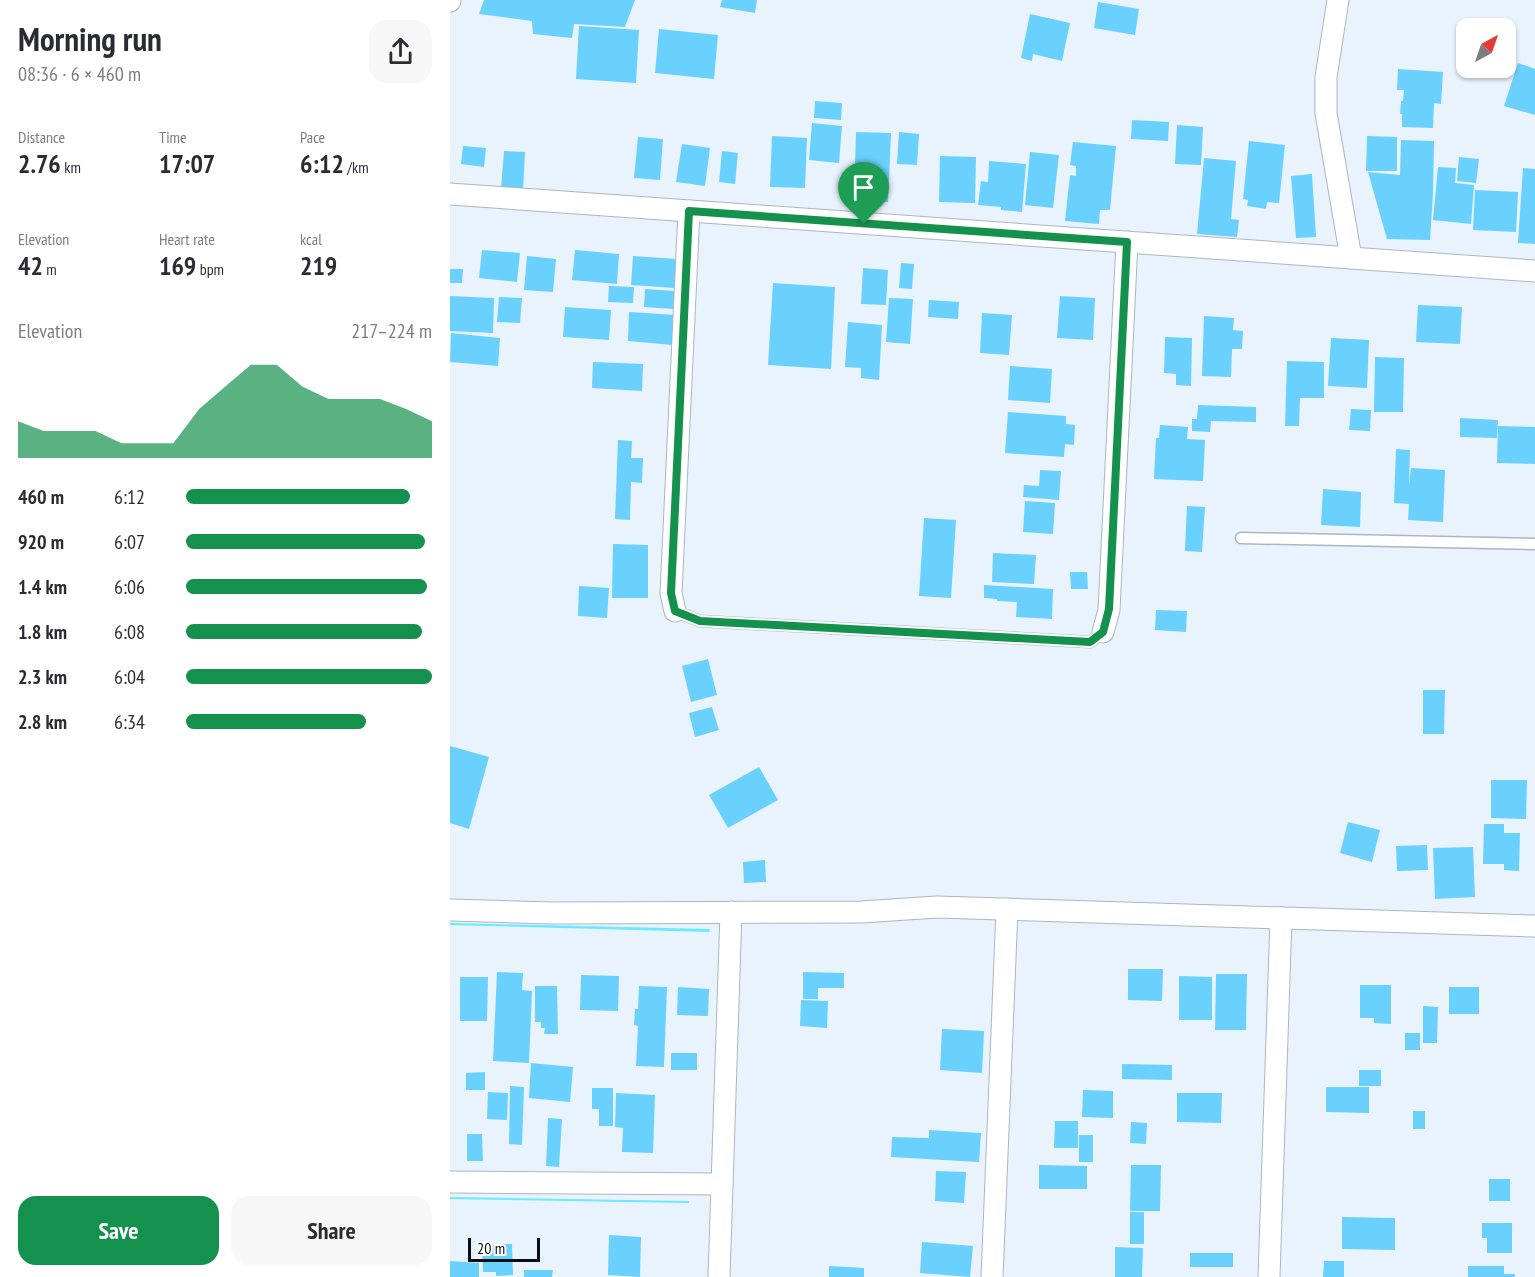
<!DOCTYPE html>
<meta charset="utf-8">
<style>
body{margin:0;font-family:"PT Sans Narrow",sans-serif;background:#f7f7f7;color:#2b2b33;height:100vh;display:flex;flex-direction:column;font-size:22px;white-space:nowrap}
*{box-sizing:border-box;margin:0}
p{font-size:20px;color:#7c7c81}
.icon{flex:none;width:33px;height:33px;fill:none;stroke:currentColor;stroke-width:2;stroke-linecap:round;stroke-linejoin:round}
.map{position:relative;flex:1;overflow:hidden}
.details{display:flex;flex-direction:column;background:#fff;width:450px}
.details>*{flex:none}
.needle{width:39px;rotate:40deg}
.fabs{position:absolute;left:1006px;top:18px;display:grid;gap:12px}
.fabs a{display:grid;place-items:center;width:60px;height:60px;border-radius:12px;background:#fff;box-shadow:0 2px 4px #0004;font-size:30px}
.scale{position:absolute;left:18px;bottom:15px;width:72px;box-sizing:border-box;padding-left:6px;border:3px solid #0a0d11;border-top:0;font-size:16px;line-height:21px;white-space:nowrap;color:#0a0d11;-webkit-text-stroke:4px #fff;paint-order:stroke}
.pin{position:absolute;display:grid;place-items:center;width:51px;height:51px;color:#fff;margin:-62px -26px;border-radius:50% 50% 50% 0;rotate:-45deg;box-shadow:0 0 6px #0007}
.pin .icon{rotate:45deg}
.round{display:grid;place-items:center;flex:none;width:63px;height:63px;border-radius:18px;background:#f7f7f7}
.headline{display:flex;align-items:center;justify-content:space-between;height:102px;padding:0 18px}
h1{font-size:33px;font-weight:700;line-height:45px}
.stats{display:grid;grid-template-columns:repeat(3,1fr);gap:9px;height:102px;padding:6px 18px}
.stats div{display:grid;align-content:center}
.stats b{font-size:26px;font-weight:700}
.stats small{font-size:16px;font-weight:400}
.stats p{font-size:16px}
.chart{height:168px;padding:12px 18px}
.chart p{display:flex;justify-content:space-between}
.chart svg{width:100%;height:108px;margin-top:6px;fill:#15914e;opacity:.7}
.primary-button{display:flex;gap:12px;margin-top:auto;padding:12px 18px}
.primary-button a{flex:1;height:69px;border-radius:18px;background:#15914e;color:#fff;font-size:24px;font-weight:700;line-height:69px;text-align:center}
.primary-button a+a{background:#f7f7f7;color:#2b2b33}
ul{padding:0 18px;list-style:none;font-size:20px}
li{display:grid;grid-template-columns:96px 72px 1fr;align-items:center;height:45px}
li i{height:15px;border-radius:8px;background:#15914e}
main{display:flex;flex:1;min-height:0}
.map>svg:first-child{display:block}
.water{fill:#6be9ff}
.building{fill:#6ad0fe}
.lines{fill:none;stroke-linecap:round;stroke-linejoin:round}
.service-casing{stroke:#abb6c1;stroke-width:13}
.minor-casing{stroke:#abb6c1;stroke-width:23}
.service{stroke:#fff;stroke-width:10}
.minor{stroke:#fff;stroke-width:21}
.route-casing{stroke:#fff;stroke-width:12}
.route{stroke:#15914e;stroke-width:8}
</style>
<main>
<section class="details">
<div class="headline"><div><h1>Morning run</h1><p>08:36 · 6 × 460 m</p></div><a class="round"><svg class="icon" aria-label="share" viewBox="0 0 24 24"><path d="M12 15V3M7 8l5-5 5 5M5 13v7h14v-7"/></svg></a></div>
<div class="stats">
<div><p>Distance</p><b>2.76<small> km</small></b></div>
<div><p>Time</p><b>17:07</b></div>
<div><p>Pace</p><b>6:12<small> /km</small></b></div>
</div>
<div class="stats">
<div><p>Elevation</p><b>42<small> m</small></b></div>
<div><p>Heart rate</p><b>169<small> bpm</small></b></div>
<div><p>kcal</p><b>219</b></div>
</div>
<div class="chart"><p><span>Elevation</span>217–224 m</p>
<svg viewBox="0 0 160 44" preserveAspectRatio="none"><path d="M0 44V29L10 33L20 33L30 33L40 38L50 38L60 38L70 24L80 15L90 6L100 6L110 15L120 20L130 20L140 20L150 24L160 29V44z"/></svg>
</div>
<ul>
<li><b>460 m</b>6:12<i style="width:91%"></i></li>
<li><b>920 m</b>6:07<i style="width:97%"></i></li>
<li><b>1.4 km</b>6:06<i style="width:98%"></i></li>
<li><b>1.8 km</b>6:08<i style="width:96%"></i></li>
<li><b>2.3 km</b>6:04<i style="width:100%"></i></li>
<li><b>2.8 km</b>6:34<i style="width:73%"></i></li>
</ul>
<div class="primary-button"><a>Save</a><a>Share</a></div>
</section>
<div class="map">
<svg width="1085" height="1277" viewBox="0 0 1085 1277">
<rect width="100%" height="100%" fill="#e8f3fe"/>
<g class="water">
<path d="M0,923L260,929L259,932L0,925Z"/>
<path d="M0,1197L239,1201V1203L0,1199Z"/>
</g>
<g class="building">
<path d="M34,0H185L175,27L124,24L122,38L83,34L82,21L29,14Z"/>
<path d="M272,0H307L305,13L270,7Z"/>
<path d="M648,2L689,9L685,35L644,28Z"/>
<path d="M580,14L620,23L612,61L583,54L582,61L571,58Z"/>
<path d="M129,26L189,30L186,83L126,79Z"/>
<path d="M209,29L268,35L264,79L205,73Z"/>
<path d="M1068,63L1085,69V115L1054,106Z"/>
<path d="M948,69L993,72L991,104L984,103L983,128L952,127V114H950L951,101H953L954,90H947Z"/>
<path d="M365,101L392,103L391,120L364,118Z"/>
<path d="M682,120L719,122L718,141L681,139Z"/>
<path d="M362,123L392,126L389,163L359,160Z"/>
<path d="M727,125L753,127L751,165L725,164Z"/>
<path d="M406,132L441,133L438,202L404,201Z"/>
<path d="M449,132L469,134L467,165L447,164Z"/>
<path d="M322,136L357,138L355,188L320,187Z"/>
<path d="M917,136L947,137V171H916Z"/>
<path d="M188,137L213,139L210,180L184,178Z"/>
<path d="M951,140L984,141L983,193L980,240L937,239L918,172L950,175Z"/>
<path d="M799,141L835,145L829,203L817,202L816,209L797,206L798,200L793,199Z"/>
<path d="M623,142L666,146L660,210H650L649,224L615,221L620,175L626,176V166L620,165Z"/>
<path d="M232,144L260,148L255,186L226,182Z"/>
<path d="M13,146L36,148L34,167L11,164Z"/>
<path d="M54,151L75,152L73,191L51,189Z"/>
<path d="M272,151L288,153L285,184L269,182Z"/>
<path d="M580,152L609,155L603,208L575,205Z"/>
<path d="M490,156L526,157L525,203L489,202Z"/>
<path d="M1009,157L1029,159L1026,183L1007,181Z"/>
<path d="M754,158L786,161L781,219L789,220L787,237L747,234Z"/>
<path d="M539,161L576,164L572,212L551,210V207L528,205L531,181L538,182Z"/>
<path d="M988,167L1006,168L1005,183L1024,185L1021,224L983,220Z"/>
<path d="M1073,168L1085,169V244L1068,243Z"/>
<path d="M862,174L866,237L846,238L841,176Z"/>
<path d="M1025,190L1068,192L1066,232L1023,230Z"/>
<path d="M32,250L70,253L67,282L29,278Z"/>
<path d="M125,250L169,254L167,284L122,280Z"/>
<path d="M77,256L106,259L103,292L74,290Z"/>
<path d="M183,256L226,259L225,288L181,285Z"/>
<path d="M451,263L464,264L462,289L449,288Z"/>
<path d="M413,268L438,270L436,305L411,304Z"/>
<path d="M0,269H13L12,283H0Z"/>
<path d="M323,283L385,287L381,369L318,365Z"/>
<path d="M159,286L184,287L183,303L158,302Z"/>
<path d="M195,289L225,291L223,309L194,307Z"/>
<path d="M0,296L44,298L43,333L0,331Z"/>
<path d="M610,296L645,298L643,340L607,338Z"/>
<path d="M49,297L72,298L70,323L47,322Z"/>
<path d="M439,298L463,299L460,344L436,342Z"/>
<path d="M479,300L509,302L508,319L478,317Z"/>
<path d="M968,305L1012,307L1010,344L966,342Z"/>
<path d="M115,307L161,310L159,340L113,337Z"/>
<path d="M179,312L225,315L223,345L178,341Z"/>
<path d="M532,313L562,315L559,355L530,353Z"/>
<path d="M754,316L784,318L783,330L793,331L792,349H782L781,377L752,376Z"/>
<path d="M398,322L432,325L429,380L411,378V368L395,367Z"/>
<path d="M1,333L50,338L48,366L0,362Z"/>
<path d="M715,337L742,338L741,386L726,385V374L714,373Z"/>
<path d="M881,338L919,340L917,388L878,386Z"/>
<path d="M925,357L954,358L953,412H924Z"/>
<path d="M837,361L874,362V398H850L849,426H835Z"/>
<path d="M143,362L193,364L192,391L142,388Z"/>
<path d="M560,366L602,369L600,403L558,400Z"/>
<path d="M748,405L806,407V422L761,421L760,432L742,431V419H747Z"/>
<path d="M901,409L921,410L920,431L899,430Z"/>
<path d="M558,412L616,416V424L625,425L624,445L615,444L614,457L555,453Z"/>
<path d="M1010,418L1048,420L1047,438L1010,437Z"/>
<path d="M710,425L738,427L737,439L755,440L753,481L704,479L706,438H709Z"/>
<path d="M1048,426L1085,427V464L1047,463Z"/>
<path d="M168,440L182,441L181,458H193L192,483L181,482L180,520L165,519Z"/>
<path d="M946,449L960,450L959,485L961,468L995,470L993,522L958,520L959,504L944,503Z"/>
<path d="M590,470L611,471L609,500L573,497L574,485L589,486Z"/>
<path d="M873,489L911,492L910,527L871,525Z"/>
<path d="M575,501L605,503L603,534L573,532Z"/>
<path d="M737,506L755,507L752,552L735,551Z"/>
<path d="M474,518L506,520L501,598L469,596Z"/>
<path d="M163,544L198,545V598H162Z"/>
<path d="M543,553L586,555L584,584L542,582Z"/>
<path d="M620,572H637L638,589H621Z"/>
<path d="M534,585L603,589L602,619L566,617L567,602L547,601V599L534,598Z"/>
<path d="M129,586L159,588L157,618L128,616Z"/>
<path d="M706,610L737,611L736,632L705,630Z"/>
<path d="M258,659L267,695L241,702L232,666Z"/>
<path d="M973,690H995L994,734H973Z"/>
<path d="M262,707L269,730L245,737L239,713Z"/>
<path d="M0,746L39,757L19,829L0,823Z"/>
<path d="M309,767L328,800L278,828L259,795Z"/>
<path d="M1041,780H1077L1076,819L1041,818Z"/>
<path d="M898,822L930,830L922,862L890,853Z"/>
<path d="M1034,824H1054V833H1070L1069,871L1054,870V864H1033Z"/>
<path d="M977,845L978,870L947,871L946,846Z"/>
<path d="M1023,847L1025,897L985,899L983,848Z"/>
<path d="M315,860L316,882L294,883L293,862Z"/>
<path d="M678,969H713L712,1001L678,1000Z"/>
<path d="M47,972L73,973L72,990L82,991L79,1063L43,1061Z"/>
<path d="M353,972L394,973V988H368V999H353Z"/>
<path d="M766,974H797L796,1030H765Z"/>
<path d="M131,975L169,976L168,1011L130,1010Z"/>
<path d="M729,976L762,977V1020H729Z"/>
<path d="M10,977H38L37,1021H10Z"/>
<path d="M910,985H941V1024L924,1023V1018H910Z"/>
<path d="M85,986H107L108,1034H94L95,1028H91V1022H85Z"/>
<path d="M189,986L217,987L214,1067L186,1066L188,1026L184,1025L185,1009H188Z"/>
<path d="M228,987L259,989L258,1016L227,1015Z"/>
<rect x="999" y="987" width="30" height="27"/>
<path d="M351,1000L378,1001L377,1028L350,1026Z"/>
<path d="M973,1006L988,1007L987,1043H973Z"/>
<path d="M492,1029L534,1031L532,1073L490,1070Z"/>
<rect x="955" y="1033" width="15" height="17"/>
<rect x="221" y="1053" width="26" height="17"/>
<path d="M81,1063L123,1067L120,1102L79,1098Z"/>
<path d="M672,1064L722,1065V1080L672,1079Z"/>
<rect x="909" y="1070" width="22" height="16"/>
<path d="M35,1072V1090H16V1073Z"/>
<path d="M60,1086L74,1087L72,1145L59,1144Z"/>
<path d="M876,1087H919V1113L876,1112Z"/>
<path d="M142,1088H163V1126H149V1109H142Z"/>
<path d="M633,1090L663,1091V1118L632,1117Z"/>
<path d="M38,1092L58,1093L57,1120L37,1119Z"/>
<path d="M166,1093L205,1095L203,1153L172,1152L173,1128L165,1127Z"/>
<path d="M727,1093H772L771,1123L727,1122Z"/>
<rect x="963" y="1111" width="12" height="18"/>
<path d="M98,1118L112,1119L109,1167L96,1166Z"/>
<path d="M605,1121H628V1148H604Z"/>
<path d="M681,1122L697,1123L696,1144L680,1143Z"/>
<path d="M479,1130L531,1133L529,1162L441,1157L442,1137L479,1138Z"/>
<path d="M17,1134H32L33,1161H17Z"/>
<rect x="629" y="1135" width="14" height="27"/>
<path d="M589,1165L637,1166V1189H589Z"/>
<path d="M681,1165H711L710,1211H680Z"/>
<path d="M486,1171L516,1172L514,1203L485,1201Z"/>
<rect x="1039" y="1179" width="21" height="22"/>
<rect x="680" y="1212" width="14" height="32"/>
<path d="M892,1217L945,1218V1250L892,1249Z"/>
<path d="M1032,1223H1062V1253H1037V1238H1032Z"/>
<path d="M159,1235L191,1237L190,1277L158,1275Z"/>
<path d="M472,1242L523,1246L520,1277L470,1273Z"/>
<path d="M62,1244L63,1275L46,1276V1272H33L32,1245Z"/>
<path d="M665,1247L693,1248L692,1277H665Z"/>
<rect x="740" y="1253" width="43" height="14"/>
<path d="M0,1261L29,1263V1277H0Z"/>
<path d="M874,1261H894V1277H873Z"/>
<path d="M379,1266L414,1268V1277H379Z"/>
<path d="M1018,1266H1054V1274H1065V1277H1018Z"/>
<path d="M74,1270H103L102,1277H74Z"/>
</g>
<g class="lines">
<defs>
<g id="service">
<path d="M791,538L1085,544"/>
<path d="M225,611L250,621L640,642L653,632"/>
</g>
<g id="minor">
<path d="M888,0L876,77V113L901,258"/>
<path d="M0,1V0"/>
<path d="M0,194L1085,271"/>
<path d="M225,611L221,593L239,211"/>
<path d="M653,632L659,610L677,242"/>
<path d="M0,910L104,913L411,912L487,907L1085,926"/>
<path d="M0,1182L272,1184"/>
<path d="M269,1277L281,912"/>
<path d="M542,1277L557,909"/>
<path d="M819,1277L831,918"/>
</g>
</defs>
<use href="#service" class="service-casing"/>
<use href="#minor" class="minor-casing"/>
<use href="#service" class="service"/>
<use href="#minor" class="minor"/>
</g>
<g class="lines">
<defs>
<path id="route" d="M239,211L677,242L659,609L653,632L640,642L250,621L225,611L221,593Z"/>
</defs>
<use href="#route" class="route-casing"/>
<use href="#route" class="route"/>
</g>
</svg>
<div class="fabs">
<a><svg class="needle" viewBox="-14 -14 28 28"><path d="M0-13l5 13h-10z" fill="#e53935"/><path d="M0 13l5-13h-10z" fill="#7c7c81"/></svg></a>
</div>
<div class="scale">20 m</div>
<div class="pin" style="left:414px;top:224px;background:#1e9e55"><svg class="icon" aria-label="arrive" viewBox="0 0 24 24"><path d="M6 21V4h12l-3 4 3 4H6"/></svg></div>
</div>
</main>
